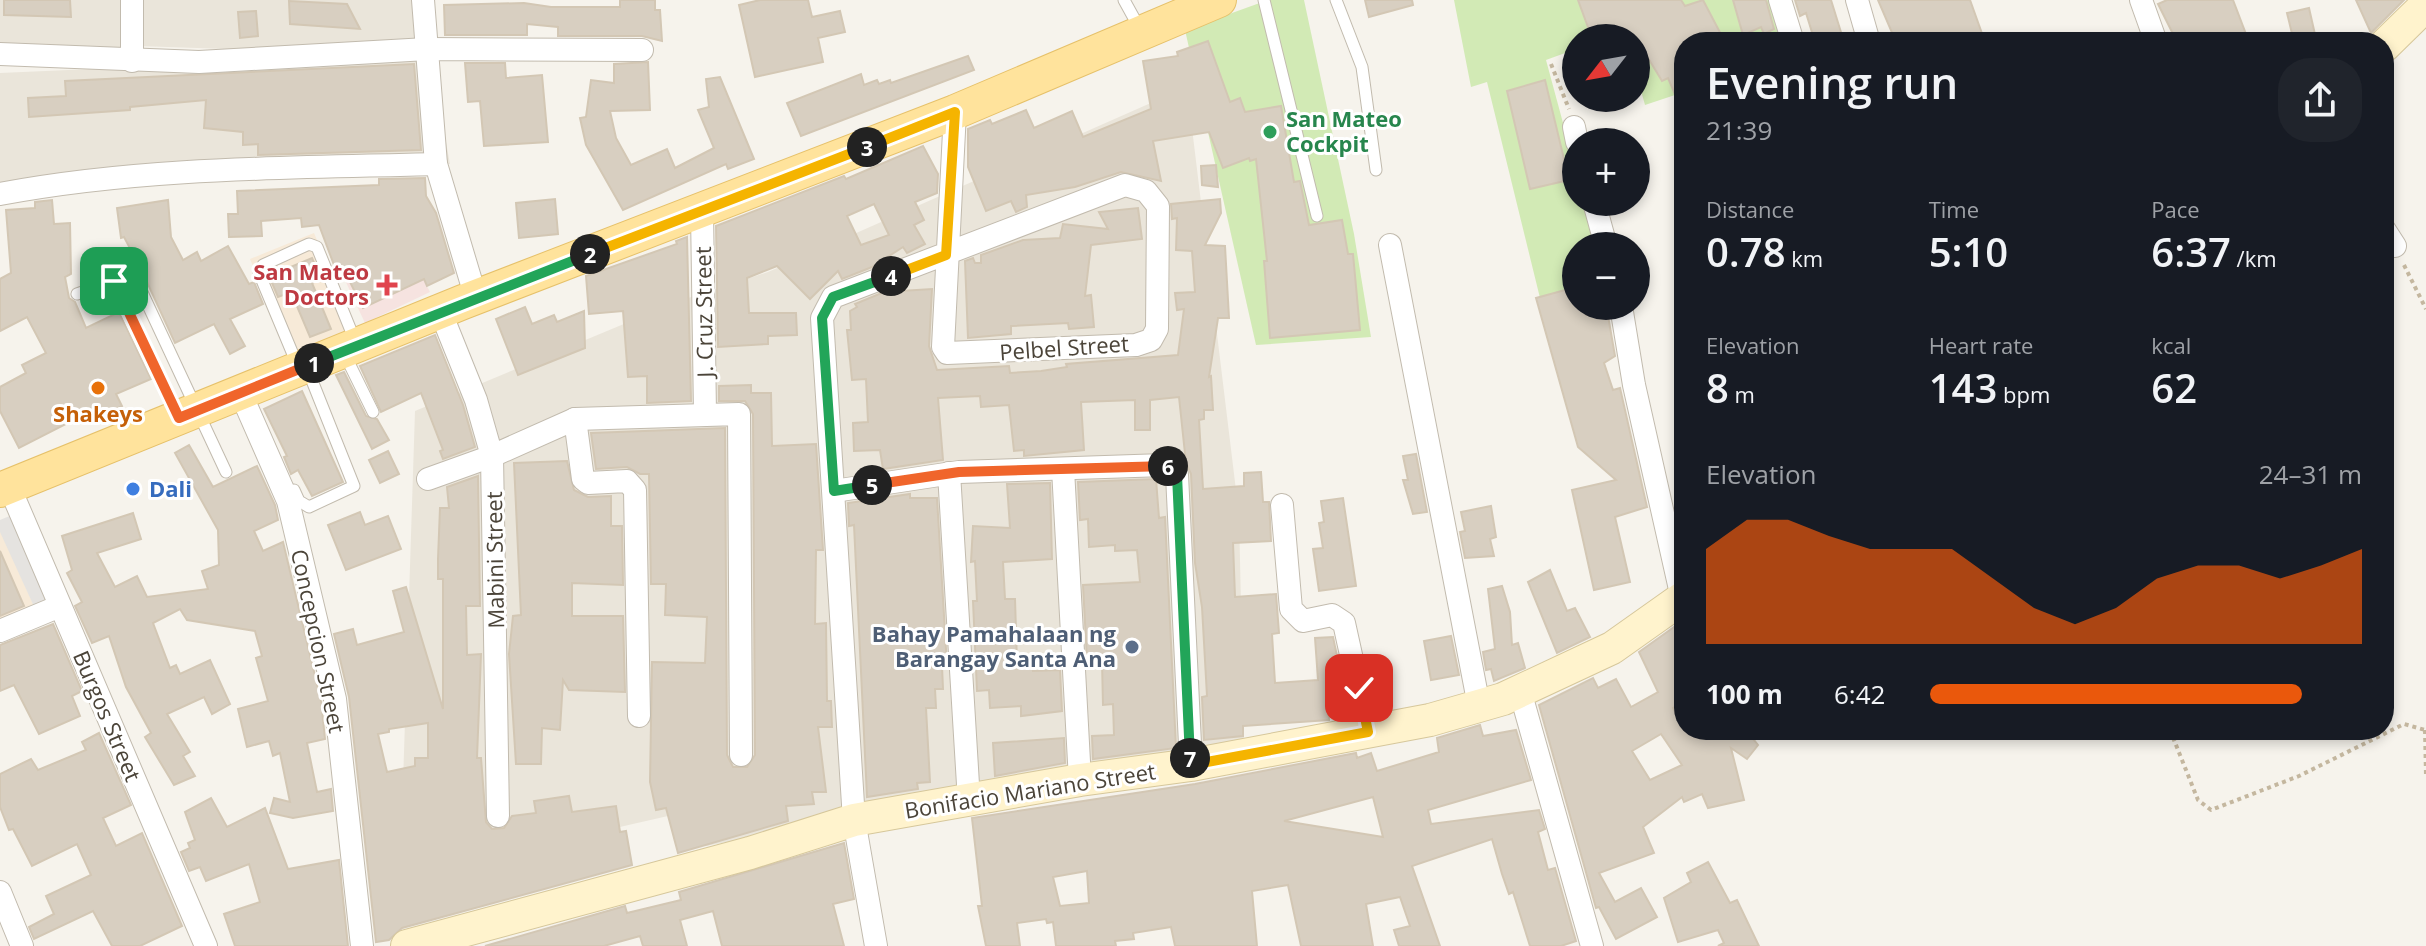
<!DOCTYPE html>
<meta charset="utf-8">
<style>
body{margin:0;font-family:"Open Sans",sans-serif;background:#20242c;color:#f1f3f6;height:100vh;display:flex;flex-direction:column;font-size:30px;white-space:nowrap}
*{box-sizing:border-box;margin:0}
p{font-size:26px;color:#9ea1a6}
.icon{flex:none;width:44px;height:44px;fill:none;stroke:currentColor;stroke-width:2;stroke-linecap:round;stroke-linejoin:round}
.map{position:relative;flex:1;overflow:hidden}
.panel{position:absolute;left:1674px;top:32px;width:720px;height:708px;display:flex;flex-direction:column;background:#171b24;border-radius:32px;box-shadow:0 4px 12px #0003}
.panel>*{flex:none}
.needle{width:52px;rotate:239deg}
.fabs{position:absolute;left:1562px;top:24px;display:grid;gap:16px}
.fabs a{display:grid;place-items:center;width:88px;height:88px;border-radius:50%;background:#171b24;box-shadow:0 4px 12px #0003;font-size:40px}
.pin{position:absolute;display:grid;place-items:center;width:68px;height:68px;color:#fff;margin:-34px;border-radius:16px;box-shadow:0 4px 12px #0006}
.km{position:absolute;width:40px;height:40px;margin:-20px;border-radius:50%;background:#222;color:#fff;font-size:22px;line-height:40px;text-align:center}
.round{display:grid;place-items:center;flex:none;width:84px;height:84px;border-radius:32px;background:#20242c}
.headline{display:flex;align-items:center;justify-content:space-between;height:136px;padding:0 32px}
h1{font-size:44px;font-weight:600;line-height:60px}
.stats{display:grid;grid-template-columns:repeat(3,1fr);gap:12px;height:136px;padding:8px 32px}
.stats div{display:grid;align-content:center}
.stats b{font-size:40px;font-weight:600}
.stats small{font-size:22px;font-weight:400}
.stats p{font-size:22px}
.chart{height:224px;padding:16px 32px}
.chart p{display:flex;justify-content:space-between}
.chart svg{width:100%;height:144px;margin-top:8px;fill:#ea580c;opacity:.7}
ul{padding:0 32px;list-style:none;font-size:26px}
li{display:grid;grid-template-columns:128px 96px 1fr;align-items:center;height:60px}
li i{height:20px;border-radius:10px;background:#ea580c}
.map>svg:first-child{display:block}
.residential{fill:#eae5da}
.commercial{fill:#f7ead8}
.medical{fill:#f6e3e0}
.green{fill:#d2eab5}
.parking{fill:#e5e3e0}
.building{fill:#d8cfc1;stroke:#d3c7b4;stroke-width:2;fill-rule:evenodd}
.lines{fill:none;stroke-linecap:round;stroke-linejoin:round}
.lane-casing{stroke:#c2bbae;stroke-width:13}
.street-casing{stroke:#c2bbae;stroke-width:24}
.secondary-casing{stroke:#d6c79b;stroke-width:34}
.primary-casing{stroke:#e6c16a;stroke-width:36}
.path{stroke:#c4b79f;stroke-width:4;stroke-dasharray:4 4;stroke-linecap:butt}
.lane{stroke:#fff;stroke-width:11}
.street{stroke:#fff;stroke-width:22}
.secondary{stroke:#fff3cd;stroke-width:32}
.primary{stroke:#ffe39c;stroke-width:34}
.split-1-casing{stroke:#fff;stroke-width:16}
.split-2-casing{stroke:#fff;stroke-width:16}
.split-3-casing{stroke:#fff;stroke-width:16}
.split-4-casing{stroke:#fff;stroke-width:16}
.split-5-casing{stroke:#fff;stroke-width:16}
.split-6-casing{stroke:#fff;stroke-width:16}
.split-7-casing{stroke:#fff;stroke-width:16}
.split-8-casing{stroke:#fff;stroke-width:16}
.split-1{stroke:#f0652b;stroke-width:10}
.split-2{stroke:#22a559;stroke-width:10}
.split-3{stroke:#f5b400;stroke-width:10}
.split-4{stroke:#f5b400;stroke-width:10}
.split-5{stroke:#22a559;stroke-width:10}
.split-6{stroke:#f0652b;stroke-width:10}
.split-7{stroke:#22a559;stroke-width:10}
.split-8{stroke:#f5b400;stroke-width:10}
.leisure-dot{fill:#2e9e5b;stroke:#fff;stroke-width:3}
.health-dot{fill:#e0444e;stroke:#fff;stroke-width:3}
.food-dot{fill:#e8710a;stroke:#fff;stroke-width:3}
.shop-dot{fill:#3f7fe0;stroke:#fff;stroke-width:3}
.service-dot{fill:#5c6f8a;stroke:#fff;stroke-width:3}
.labels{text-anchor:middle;stroke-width:6;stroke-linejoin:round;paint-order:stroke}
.leisure-label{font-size:22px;font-weight:bold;fill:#27864d;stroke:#fff;text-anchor:start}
.health-label{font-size:22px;font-weight:bold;fill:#be3a42;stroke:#fff;text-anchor:end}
.street-label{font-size:22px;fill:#4b4439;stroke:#fff}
.food-label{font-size:22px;font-weight:bold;fill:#c56008;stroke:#fff}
.shop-label{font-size:22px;font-weight:bold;fill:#366cbe;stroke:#fff;text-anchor:start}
.service-label{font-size:22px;font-weight:bold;fill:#4e5e75;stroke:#fff;text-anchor:end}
</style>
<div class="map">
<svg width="2426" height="946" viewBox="0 0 2426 946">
<rect width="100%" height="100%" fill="#f6f3ec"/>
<g class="residential">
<path d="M0,0H123L122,53L0,49Z"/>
<path d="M139,0H420L450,164L0,186V73L411,55L138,46Z"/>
<path d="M1187,87L1239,515L1244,741L706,846L703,808L400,877L415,411L679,301L768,272Z"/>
</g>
<g class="commercial">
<path d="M314,233L334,280L346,333L290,356L250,259Z"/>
<path d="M1,531L37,613L0,629V532Z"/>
</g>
<path class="medical" d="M407,248L430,292L365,323L344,278Z"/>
<g class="green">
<path d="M1268,0H1304L1354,234L1371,337L1256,345L1185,30Z"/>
<path d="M1454,0H1777L1791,42H1684V92L1645,105L1636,73V38H1576V49L1546,60L1576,171V202H1584L1597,246H1576V286L1540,298L1487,82L1471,87Z"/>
</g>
<path class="parking" d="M12,515L51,607L37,613L0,532V520Z"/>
<g class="building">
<path d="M4,0H70L71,17L4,15Z"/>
<path d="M620,0H655V10H660L662,41L642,36H558V27L527,24V35H445L444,5L524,3L551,7H620Z"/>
<path d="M760,0H808L812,17L840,11L845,32L818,38L823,62L755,77L739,5Z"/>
<path d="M1365,0H1412L1413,5L1369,17Z"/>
<path d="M1578,0H1681L1685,6L1703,0L1725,42H1684V115L1668,78L1662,81L1636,38H1592Z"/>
<path d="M1733,0H1766L1774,29L1764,34L1761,27L1743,35Z"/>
<path d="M1795,0H1831L1844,42H1815L1806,13L1800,16Z"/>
<path d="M1878,0H1970L1985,42H1896Z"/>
<path d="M2167,0H2233L2249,42H2177L2158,4Z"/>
<path d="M2356,0H2404L2371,33Z"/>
<path d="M289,1L347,4L360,29L290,24Z"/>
<path d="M2309,8L2316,39L2294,42L2287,13Z"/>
<path d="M256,11L258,36L240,38L238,12Z"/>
<path d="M1208,41L1230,102L1240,98L1245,112L1281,106L1294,182L1300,181L1309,225L1342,220L1348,254H1353L1360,330L1270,338L1264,261H1267L1256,159L1250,161L1249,158L1223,168L1209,132L1153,141L1161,181L1121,172L1075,187L1026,195L1027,207L1016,212L1011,201L986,211L968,167V129L990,120L992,124L1026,110L1034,128L1072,111L1083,137L1151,109L1143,61L1178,56L1177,52Z"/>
<path d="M968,56L974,70L801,136L787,103L861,74L864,85L877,80L879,84L890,80L891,83Z"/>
<path d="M648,62L650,110L610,111L616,138L631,165L667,149L675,168L714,148L698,110L709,107L706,79L720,77L754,159L728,169L726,164L623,210L586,145L580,118L586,117L591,80L614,83V64Z"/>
<path d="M465,63H505L506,78L542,75L548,142L484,146L480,101L468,102Z"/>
<path d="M414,64L421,150L258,155V144L243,145V132L204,128L206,100L130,107V110L29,117L28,98L66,96L65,81Z"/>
<path d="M1545,80L1569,180L1530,189L1507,91Z"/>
<path d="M923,146L938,174L937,193L915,202L924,220L914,225L925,244L907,253L903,247L872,267L842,279L838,271L810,299L777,266L747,278L749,313H796L797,335L768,336V344L718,347L716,226L844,176L846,179ZM874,204L889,235L861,245L847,216Z"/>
<path d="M1216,165L1218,187L1202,185L1201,166Z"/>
<path d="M425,178L426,196L436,213L454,273L427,286L424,279L363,308L344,270L337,273L319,225L302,227L301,218L261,221L262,236L229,237L228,214H238L237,191L379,185V179Z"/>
<path d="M555,199L558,234L519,238L516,203Z"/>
<path d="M1220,199L1221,213L1205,245L1225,246L1229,318H1218L1209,377L1211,376L1213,410H1204V419L1199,420L1203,489L1244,486V473L1261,472L1263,502H1269L1271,541L1233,543L1235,597L1276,594L1279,633L1272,634L1275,683L1318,680L1315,638L1333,637L1345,694L1328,695L1329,720L1243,726V736L1204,740L1202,697L1207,696L1202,607L1195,563L1191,474L1186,463L1179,397L1150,400V430H1135V400L1081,402L1084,450L1024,456V450L1014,451L1009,405L981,407L980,396L938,398L943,460L883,469L880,450L854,451L853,423L868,422L866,379L852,380L847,330H851L850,311L857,307L855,304L884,292L932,289L929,346L937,370L1009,366L1010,373L1041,371L1067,367L1066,364L1178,355L1184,309L1177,310L1175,293L1195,292L1192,251L1176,250L1177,218L1172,219L1171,204Z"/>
<path d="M52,200L54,224L70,223L71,274L65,277L69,298L75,302L86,328L119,312L151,379L116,394L122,406L100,418L95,409L19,448L0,411V387L26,373L22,365L46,353L27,317L0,331V279L11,273L6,210L35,208V202Z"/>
<path d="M168,200L171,237L183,260L197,252L201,261L228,246L249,284L254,282L263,304L230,319L245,346L230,354L214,324L175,343L141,269L124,237L121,238L117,208Z"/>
<path d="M1138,208L1142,239L1091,245L1085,296L1091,295L1094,327L1069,329L1068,323L1011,326V334L968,338L965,261L973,258L975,263H981V255L1023,240L1060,238L1063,224L1108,229L1099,212Z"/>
<path d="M687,237L691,401L647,403V376L628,377L623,311L589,314L586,276L677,244L676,241Z"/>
<path d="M312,258L321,279L312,283L331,329L310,337L291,292L278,297L269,276Z"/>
<path d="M1576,287V306H1581L1586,315L1607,310L1615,356L1604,363L1613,390L1620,388L1647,507L1615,517L1630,582L1594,590L1572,490L1616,480L1578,447L1536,298Z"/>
<path d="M525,307L532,324L554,315L557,322L584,311L585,348L518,375L496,319Z"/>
<path d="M435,335L463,405L475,447L443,459L440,451L443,450L421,393L381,412L360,366Z"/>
<path d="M344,372L366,416L377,419L389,440L372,449L336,375Z"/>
<path d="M751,385V393H771L772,446L816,444L823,550H816L815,624L826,623L827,701H831L832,727H818L826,792H812L814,804L786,806L788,821L678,853L666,808L656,810L650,782L652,662L705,663L707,617L665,615L666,584H651L649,474H640L627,467L596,469L591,433L725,428L727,755L733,767H747L755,755L753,414L745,401H719V386Z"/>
<path d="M302,391L343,482L312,496L298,470L291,474L284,457L287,456L264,409Z"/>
<path d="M189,445L213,487L257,466L275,505L278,520L254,531L263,551L283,542L321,701L325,739L307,743L317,792L331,789L333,811L293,818L270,813L274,798L290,802L280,753L273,756L269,741L247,747L238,709L268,701L256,658L262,656L255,631L187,620L180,609L153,623L170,668L176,665L180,674L210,660L230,704L212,714L204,697L167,714L190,752L183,756L195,776L174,785L145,737L151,733L126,687L109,636L92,643L75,606L82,602L67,573L72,570L62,536L133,513L141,539L97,553L115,587L137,576L147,597L208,589L202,571L219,565L218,530L175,453Z"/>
<path d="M388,451L399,474L380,483L369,460Z"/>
<path d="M1416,454L1427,512L1413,514L1403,480H1408L1403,456Z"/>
<path d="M567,461L574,490L588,497L611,496V526H622L623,585L572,583V616H623L625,692L569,690L563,680L560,730L542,728L541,764H516L509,654L513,616L521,615L514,463Z"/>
<path d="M478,476L480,606H466L467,655L481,654L477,758H481L486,822L492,829L504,828L512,816L536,813L534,801L569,796L572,812L616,806L620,832L626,831L632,865L402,928L389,940L376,942L349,697L334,634L353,629L357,645L404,632L393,591L406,587L443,709V579H438V559L440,508H449L447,487ZM428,723V758H415V766L387,772L378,734L389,732V729Z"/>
<path d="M1156,479L1159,518L1165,517L1176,748L1093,759L1092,736L1114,735L1113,704L1103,705L1102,661L1087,660L1083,585L1140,582L1137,550L1115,551V545L1089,547L1088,519L1080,520L1078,482Z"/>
<path d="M1050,483L1052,559L1003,562L1005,599H1015L1017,663L1032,662L1033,671L1060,670L1062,711L1021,716V706L990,708L989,690L977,691L973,601H977L975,561L971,562L973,526L1010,528L1007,484Z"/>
<path d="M910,494V498H937L947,666H942L943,689H935L936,708H926L930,782L917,783L918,789L867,797L854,525L849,526L848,503Z"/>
<path d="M1343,498L1356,586L1319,591L1313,549L1323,548L1319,523L1324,522L1321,501Z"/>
<path d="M1491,506L1496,537L1490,539L1494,556L1465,558L1460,532L1465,531L1461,512Z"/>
<path d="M360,512L365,525L388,516L401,549L346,570L328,525Z"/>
<path d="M0,551L24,606L0,616Z"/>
<path d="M1550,570L1567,611L1575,608L1590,637L1557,653L1528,582Z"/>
<path d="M1502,586L1510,612L1512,645L1518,643L1525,668L1494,681L1491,669L1486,670L1483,652L1495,649L1488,589Z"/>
<path d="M1684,620V702L1673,708L1684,730H1746L1758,745L1747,759L1731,748L1744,800L1708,808L1702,794L1684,802L1682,797L1643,827L1654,853L1599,873L1615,902L1641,888L1657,917L1616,939L1599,907L1596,908L1539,705L1593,678L1598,688L1616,679L1631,707L1658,692L1639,652ZM1661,734L1682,765L1650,780L1632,751Z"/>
<path d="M53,624L82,691L72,696L80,716L39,734L14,685L0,691V645Z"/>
<path d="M1451,636L1459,675L1431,680L1424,641Z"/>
<path d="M1480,725L1483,736L1516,730L1531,780L1428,810L1431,824L1539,810L1545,829L1538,832L1548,870L1555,868L1576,941L1561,946H1530L1513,892L1509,894L1502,874L1492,839L1412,866L1440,946H1399L1394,930L1410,926L1400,897L1366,904L1373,946H1301L1288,885L1252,891L1257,946H1175L1171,927L1133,933L1134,939L1115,941L1116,946H1056L1053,922L1047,923L1046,919L1017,923L1020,946H986L978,906H982L972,818L1195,784L1356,753L1357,758L1371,753L1377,771L1439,752L1437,738ZM1373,797L1383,837L1284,821ZM1087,871L1089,903L1060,906L1053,877Z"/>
<path d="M99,733L131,805L103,818L116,846L142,833L182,926L140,946H112L93,911L34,939L29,927L54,914L46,896L91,875L77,844L32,866L13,829L9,830L0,807V774L31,759L38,770L86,750L82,742Z"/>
<path d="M1064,738L1065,763L995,776L993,743Z"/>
<path d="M211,798L227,827L265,808L288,869L339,860L348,946H235L224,914L260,902L249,864L206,881L200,867L189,871L181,852L190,848L188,843L195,840L185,812Z"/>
<path d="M844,843L854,899L833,904L844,946H722L713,911L680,920L687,946H643L640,936L604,946H485L625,906L627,913L681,900L679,892Z"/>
<path d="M1708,862L1730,903L1737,900L1759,946H1718L1724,943L1718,930L1678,942L1664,898L1691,882L1687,873Z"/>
</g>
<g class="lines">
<defs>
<g id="lane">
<path d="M1124,0L1140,29"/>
<path d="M1264,0L1317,216"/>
<path d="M1336,0L1362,67L1376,170"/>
<path d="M133,273L226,472"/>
<path d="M77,294L114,281L177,414"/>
<path d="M345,355L373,412"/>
<path d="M297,364L259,273L263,265L309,244L317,247L356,343"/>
<path d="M294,490L299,501L309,507L354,486L307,368"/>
</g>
<g id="street">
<path d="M423,0L436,164L476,298"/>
<path d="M1780,0L1793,42"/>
<path d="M1857,0L1869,42"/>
<path d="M2141,0L2156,42"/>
<path d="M0,54L199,62L427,49L642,50"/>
<path d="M132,61V0"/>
<path d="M1574,127L1577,142"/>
<path d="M0,194C143,167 291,168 436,164"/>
<path d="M1594,202L1606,246"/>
<path d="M702,212L705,413"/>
<path d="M2384,229L2395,246"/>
<path d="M1390,245L1479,706"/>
<path d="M1621,306L1634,385L1682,598"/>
<path d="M441,313L476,400L492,456L498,816"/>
<path d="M241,394L288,501L335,699L362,946"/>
<path d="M575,419L583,479L588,483L627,481L635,490L639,716"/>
<path d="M1063,469L1080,780"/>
<path d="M949,473L969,801"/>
<path d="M428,479L492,456L575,419L739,414L741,755"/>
<path d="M9,486L206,946"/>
<path d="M834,491L959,472L1164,465L1173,468L1177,475L1191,765"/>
<path d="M1282,505L1291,609L1303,621L1332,615L1344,623L1368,732"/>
<path d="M0,631L60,606"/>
<path d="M1520,691L1592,946"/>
<path d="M0,892L22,946"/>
<path d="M876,946L854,820L822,318L833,297L1125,185L1146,191L1158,206L1157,329L1151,340L1136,345L947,353L943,347L955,112"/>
</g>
<g id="secondary">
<path d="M2384,46L2426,5"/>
<path d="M407,946L750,853L854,820L1080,780L1191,765L1430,720L1503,699L1612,648L1684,597"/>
</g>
<path id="primary" d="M0,490L463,302L955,112L1219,0"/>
</defs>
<use href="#lane" class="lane-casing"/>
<use href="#street" class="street-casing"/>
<use href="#secondary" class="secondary-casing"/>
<use href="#primary" class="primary-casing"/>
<g class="path">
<path d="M1551,64L1569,109"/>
<path d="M2404,265L2426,309"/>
<path d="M2170,730L2198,800L2211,810L2299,776L2404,724L2425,730"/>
<path d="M2425,730L2426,775"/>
</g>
<use href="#lane" class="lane"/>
<use href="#street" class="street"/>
<use href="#secondary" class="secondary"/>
<use href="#primary" class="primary"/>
</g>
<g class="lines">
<defs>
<path id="split-1" d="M114,281L179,418L314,363"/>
<path id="split-2" d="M314,363L590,254"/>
<path id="split-3" d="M590,254L867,147"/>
<path id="split-4" d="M867,147L955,112L946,255L891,276"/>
<path id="split-5" d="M872,485L834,491L822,318L833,297L891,276"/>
<path id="split-6" d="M872,485L959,472L1168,466"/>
<path id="split-7" d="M1168,466L1177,475L1190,758"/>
<path id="split-8" d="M1190,758L1191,765L1368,732L1359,688"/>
</defs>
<use href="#split-1" class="split-1-casing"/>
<use href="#split-2" class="split-2-casing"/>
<use href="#split-3" class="split-3-casing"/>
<use href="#split-4" class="split-4-casing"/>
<use href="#split-5" class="split-5-casing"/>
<use href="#split-6" class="split-6-casing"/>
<use href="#split-7" class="split-7-casing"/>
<use href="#split-8" class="split-8-casing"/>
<use href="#split-1" class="split-1"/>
<use href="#split-2" class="split-2"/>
<use href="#split-3" class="split-3"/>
<use href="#split-4" class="split-4"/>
<use href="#split-5" class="split-5"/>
<use href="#split-6" class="split-6"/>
<use href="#split-7" class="split-7"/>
<use href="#split-8" class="split-8"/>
</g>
<circle class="leisure-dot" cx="1270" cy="132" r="8"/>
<path class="health-dot" d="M383 273h8v8h8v8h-8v8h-8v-8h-8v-8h8z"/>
<circle class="food-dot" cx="98" cy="388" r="8"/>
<circle class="shop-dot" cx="133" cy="489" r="8"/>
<circle class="service-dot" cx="1132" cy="647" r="8"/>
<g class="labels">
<g class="leisure-label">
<text x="1286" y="127">San Mateo<tspan x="1286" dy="25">Cockpit</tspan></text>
</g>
<g class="health-label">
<text x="369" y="280">San Mateo<tspan x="369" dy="25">Doctors</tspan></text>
</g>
<g class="street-label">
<text transform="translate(704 312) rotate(-91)" y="8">J. Cruz Street</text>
<text transform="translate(1064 348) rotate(-4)" y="8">Pelbel Street</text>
<text transform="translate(495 560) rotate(-91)" y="8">Mabini Street</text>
<text transform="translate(318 641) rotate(78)" y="8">Concepcion Street</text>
<text transform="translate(107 716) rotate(67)" y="8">Burgos Street</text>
<text transform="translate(1030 791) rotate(-9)" y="8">Bonifacio Mariano Street</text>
</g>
<g class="food-label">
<text x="98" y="422">Shakeys</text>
</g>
<g class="shop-label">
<text x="149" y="497">Dali</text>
</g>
<g class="service-label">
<text x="1116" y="642">Bahay Pamahalaan ng<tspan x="1116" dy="25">Barangay Santa Ana</tspan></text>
</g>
</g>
</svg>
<div class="fabs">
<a><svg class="needle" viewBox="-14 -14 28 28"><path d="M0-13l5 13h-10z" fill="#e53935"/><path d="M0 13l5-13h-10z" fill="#9ea1a6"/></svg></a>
<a>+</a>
<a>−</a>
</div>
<div class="pin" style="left:114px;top:281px;background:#1e9e55"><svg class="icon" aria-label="arrive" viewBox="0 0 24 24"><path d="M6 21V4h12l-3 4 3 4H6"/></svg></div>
<div class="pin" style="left:1359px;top:688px;background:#d93025"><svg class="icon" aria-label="check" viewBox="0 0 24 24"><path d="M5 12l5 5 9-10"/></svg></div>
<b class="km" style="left:314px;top:363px">1</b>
<b class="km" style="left:590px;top:254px">2</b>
<b class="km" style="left:867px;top:147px">3</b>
<b class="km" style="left:891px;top:276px">4</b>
<b class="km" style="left:872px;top:485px">5</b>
<b class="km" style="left:1168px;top:466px">6</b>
<b class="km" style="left:1190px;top:758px">7</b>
<section class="panel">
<div class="headline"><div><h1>Evening run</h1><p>21:39</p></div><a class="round"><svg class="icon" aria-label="share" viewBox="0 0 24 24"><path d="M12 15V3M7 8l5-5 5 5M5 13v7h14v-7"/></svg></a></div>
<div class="stats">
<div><p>Distance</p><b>0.78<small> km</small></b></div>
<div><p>Time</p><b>5:10</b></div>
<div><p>Pace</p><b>6:37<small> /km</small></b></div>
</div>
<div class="stats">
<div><p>Elevation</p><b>8<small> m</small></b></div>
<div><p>Heart rate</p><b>143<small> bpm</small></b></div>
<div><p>kcal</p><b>62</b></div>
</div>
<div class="chart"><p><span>Elevation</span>24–31 m</p>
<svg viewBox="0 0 160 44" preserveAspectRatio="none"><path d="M0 44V15L10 6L20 6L30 11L40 15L50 15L60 15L70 24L80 33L90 38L100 33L110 24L120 20L130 20L140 24L150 20L160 15V44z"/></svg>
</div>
<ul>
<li><b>100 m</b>6:42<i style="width:86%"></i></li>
</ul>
</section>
</div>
